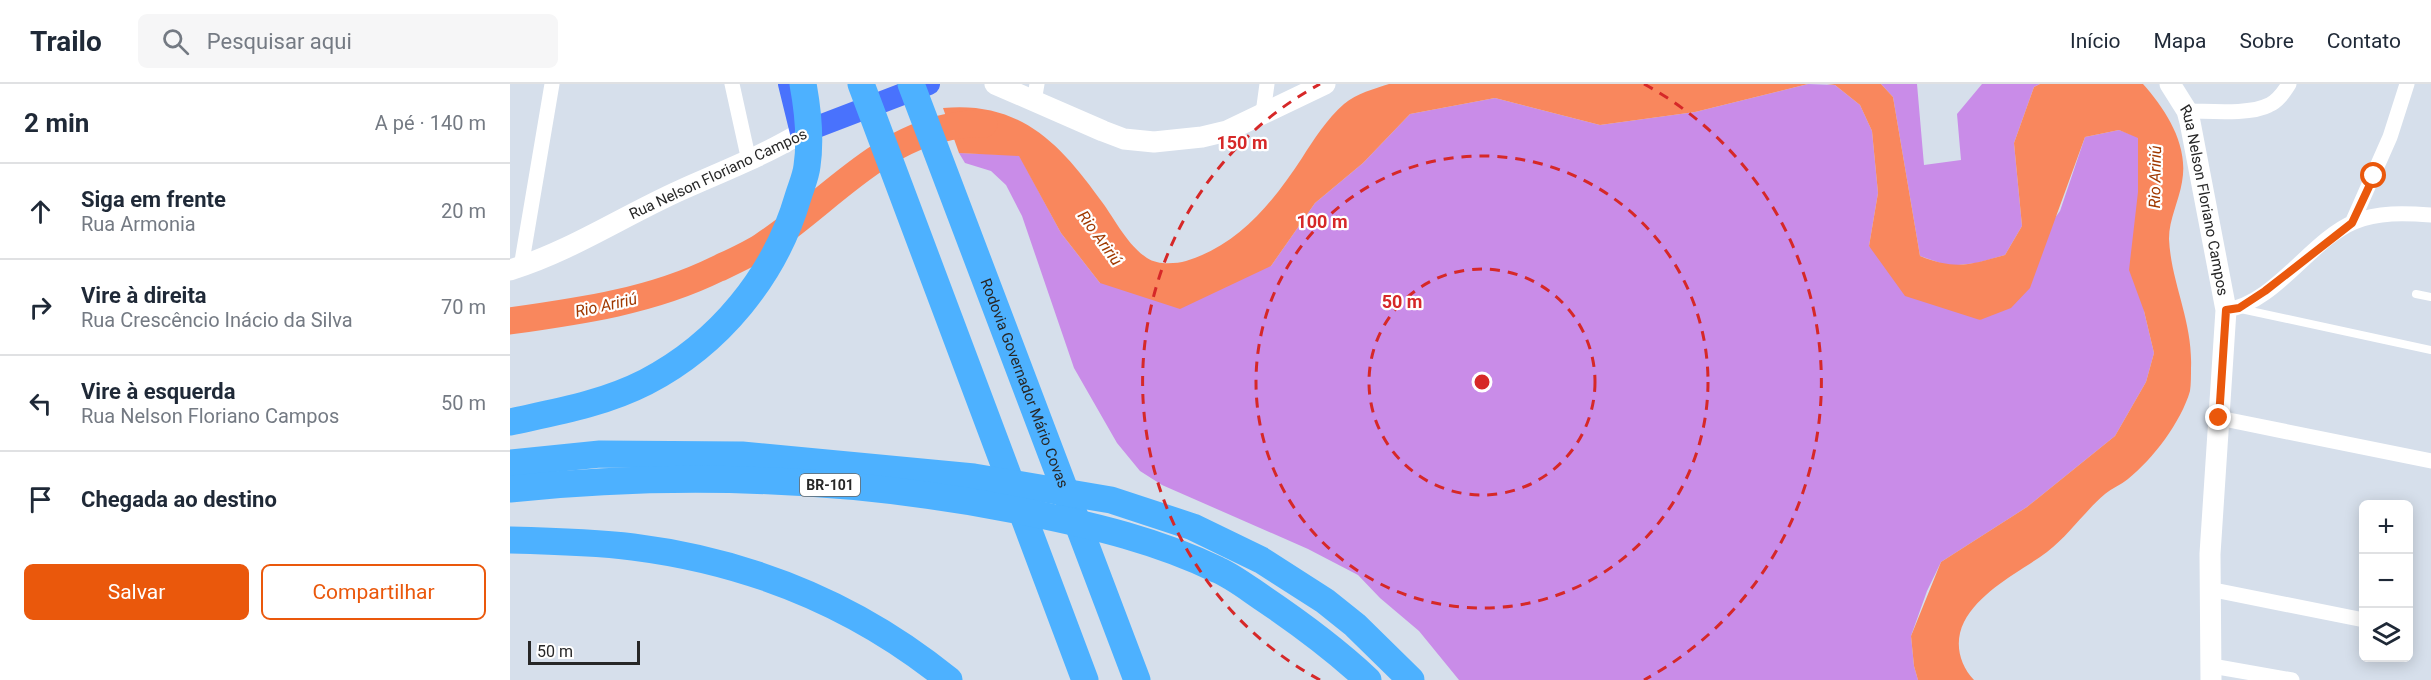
<!DOCTYPE html>
<html lang="pt">
<meta charset="utf-8">
<style>
body{margin:0;font-family:Roboto,sans-serif;background:#f6f6f7;color:#1f2937}
.controls{position:absolute;right:18px;bottom:18px;display:grid;overflow:hidden;border-radius:9px;box-shadow:0 3px 15px #0003}
.controls button{width:54px;height:54px;display:grid;place-items:center;padding:0;border:0;border-bottom:2px solid #e0e1e3;background:#fff;color:#1f2937;font:30px sans-serif}
.scale{position:absolute;left:18px;bottom:15px;width:112px;box-sizing:border-box;padding-left:6px;border:3px solid #272727;border-top:0;font-size:16px;line-height:21px;white-space:nowrap;color:#272727;-webkit-text-stroke:4px #fff;paint-order:stroke}
.stop{position:absolute;width:18px;height:18px;margin:-14px;border:4px solid #ea580c;border-radius:50%;background:#fff}
.stop.end{background:#ea580c;border-color:#fff;box-shadow:0 2px 6px #0008}
.list{margin:0;padding:0;list-style:none}
h2{display:flex;justify-content:space-between;align-items:center;height:78px;margin:0;padding:0 24px;font-size:26px}
h2 small{font-size:20px;font-weight:400;color:#747a83}
.list li{display:grid;grid-template-columns:39px 1fr auto;gap:18px;align-items:center;box-sizing:border-box;height:96px;padding:0 24px;border-top:2px solid #e0e1e3}
.list b{display:block;font-size:22px;white-space:nowrap}
.list p{margin:0;font-size:20px;white-space:nowrap;color:#747a83}
.list em{font-size:20px;font-style:normal;color:#747a83}
.actions{display:flex;gap:12px;padding:18px 24px}
.actions a{flex:1;padding:14px 0;border:2px solid #ea580c;border-radius:9px;text-align:center;font-size:21px;color:#ea580c}
.actions .main{background:#ea580c;color:#fff}
.icon{flex:none;width:33px;height:33px;fill:none;stroke:currentColor;stroke-width:2;stroke-linecap:round;stroke-linejoin:round}
.map{position:relative;flex:none;width:1921px;height:596px;overflow:hidden}
header{display:flex;align-items:center;gap:36px;box-sizing:border-box;height:84px;padding:0 30px;background:#fff;border-bottom:2px solid #e0e1e3}
header strong{font-size:28px}
nav{display:flex;gap:33px;margin-inline-start:auto;font-size:21px}
.search{width:420px;height:54px;background:#f6f6f7;display:flex;align-items:center;gap:15px;box-sizing:border-box;padding:0 21px;border-radius:9px;color:#747a83;font-size:22px}
main{display:flex}
aside{flex:1;background:#fff}
.map>svg:first-child{display:block}
.green{fill:#c98ce8}
.water{fill:#f9875d}
.lines{fill:none;stroke-linecap:round;stroke-linejoin:round}
.river{stroke:#f9875d;stroke-width:27}
.lane{stroke:#fff;stroke-width:8}
.street{stroke:#fff;stroke-width:15}
.secondary{stroke:#fff;stroke-width:21}
.primary{stroke:#4972fd;stroke-width:22}
.highway{stroke:#4db1ff;stroke-width:27}
.route{stroke:#ea580c;stroke-width:8}
.ring{fill:none;stroke:#d62828;stroke-width:3;stroke-dasharray:10 8}
.labels{text-anchor:middle;dominant-baseline:central;stroke-width:4.5;stroke-linejoin:round;paint-order:stroke}
.shield{fill:#fff;stroke:#686868;stroke-width:1.5}
.shield-label{font-size:14px;font-weight:bold;fill:#272727}
.street-label{font-size:15px;fill:#272727;stroke:#fff}
.water-label{font-size:16px;font-style:italic;fill:#a03901;stroke:#fff}
.centre{fill:#d62828;stroke:#fff;stroke-width:3}
.ring-label{font-size:18px;text-anchor:middle;font-weight:bold;fill:#d62828;stroke:#fff;stroke-width:4.5;stroke-linejoin:round;paint-order:stroke}
</style>
<header>
<strong>Trailo</strong>
<div class="search"><svg class="icon" aria-label="search" viewBox="0 0 24 24"><circle cx="10" cy="10" r="6"/><path d="M15 15l6 6"/></svg>Pesquisar aqui</div>
<nav><a>Início</a><a>Mapa</a><a>Sobre</a><a>Contato</a></nav>
</header>
<main>
<aside>
<h2>2 min<small>A pé · 140 m</small></h2>
<ul class="list">
<li><svg class="icon" aria-label="ahead" viewBox="0 0 24 24"><path d="M12 20V5M6 11l6-6 6 6"/></svg><div><b>Siga em frente</b><p>Rua Armonia</p></div><em>20 m</em></li>
<li><svg class="icon" aria-label="right" viewBox="0 0 24 24"><path d="M7 20v-9h11M14 6l5 5-5 5"/></svg><div><b>Vire à direita</b><p>Rua Crescêncio Inácio da Silva</p></div><em>70 m</em></li>
<li><svg class="icon" aria-label="left" viewBox="0 0 24 24"><path d="M17 20v-9H6M10 6l-5 5 5 5"/></svg><div><b>Vire à esquerda</b><p>Rua Nelson Floriano Campos</p></div><em>50 m</em></li>
<li><svg class="icon" aria-label="arrive" viewBox="0 0 24 24"><path d="M6 21V4h12l-3 4 3 4H6"/></svg><div><b>Chegada ao destino</b></div></li>
</ul>
<div class="actions"><a class="main">Salvar</a><a>Compartilhar</a></div>
</aside>
<div class="map">
<svg width="1921" height="596" viewBox="0 0 1921 596">
<rect width="100%" height="100%" fill="#d6dfeb"/>
<!-- green -->
<path class="green" d="M1298,0L1325,1L1350,21L1362,47L1368,109L1359,162L1470,236L1550,127L1575,53L1609,46L1628,53L1634,227L1644,269L1636,298L1605,352L1517,423L1431,478L1417,507L1401,552L1404,582L1408,596H949L909,547L870,514L848,491L798,465L652,401L630,387L607,359L564,284L512,132L496,101L481,87L455,79L449,69L509,71L551,149L590,199L761,182L805,119L853,79L900,30L985,14L1090,41L1185,28Z
M1371,0H1407L1414,81L1451,76L1447,30L1472,0H1530L1524,3L1504,59L1512,142L1495,171L1467,179L1439,182L1410,172L1383,13Z"/>
<!-- water -->
<path class="water" d="M879,0H1298L1185,28L1090,41L985,14L900,30L853,79L805,119L761,182L670,225L590,199L551,149L509,72L449,69L433,24C508,17 548,57 589,114C604,133 616,160 637,174C647,181 665,180 676,177C729,161 763,118 792,74C804,55 817,35 834,20C847,9 864,5 879,0Z
M1317,0H1371L1383,13L1410,172C1446,186 1459,181 1495,171L1512,142L1504,59L1524,3L1530,0H1633C1656,26 1679,61 1672,98C1669,117 1659,135 1659,155C1661,199 1683,237 1681,284C1681,291 1681,300 1680,307C1671,338 1643,375 1618,395C1611,401 1602,404 1595,410C1574,428 1559,451 1537,468C1510,488 1471,506 1454,538C1444,558 1449,580 1464,596H1408L1404,582L1401,552L1431,478L1517,423L1605,352L1636,298L1644,269L1634,227L1619,186L1628,108V54L1609,46L1575,53L1520,204L1501,224L1470,236L1395,212L1359,162L1368,109L1362,47L1350,21L1325,1Z"/>
<g class="lines">
<!-- river -->
<path class="river" d="M0,237C71,227 142,217 207,185C222,178 238,171 252,162C313,123 364,58 439,43C451,41 462,38 474,40"/>
<!-- lane -->
<path class="lane" d="M1906,210L1921,213
M1731,225L1921,266"/>
<!-- street -->
<path class="street" d="M222,0L239,77
M524,17L527,0
M1677,27C1699,27 1740,31 1759,21C1768,17 1774,8 1779,0
M753,29L757,0
M1842,139L1880,53L1897,0
M11,183L42,0
M1716,226C1764,220 1801,156 1844,138C1868,128 1895,129 1921,131
M1709,334L1921,377
M1699,505L1854,536
M1702,582L1782,596"/>
<!-- secondary -->
<g class="secondary">
<path d="M485,0L593,47L614,55L644,58L692,53L717,47L815,0"/>
<path id="s1" d="M1660,0L1677,27L1680,38L1716,226L1700,470L1701,596"/>
<path d="M0,186C61,167 113,132 171,106C211,88 253,72 291,49"/>
</g>
<!-- primary -->
<path class="primary" d="M279,0L291,49L419,0"/>
<!-- highway -->
<g class="highway">
<path d="M351,0L575,596"/>
<path id="s2" d="M401,0L627,596"/>
<path d="M0,338C46,328 93,320 136,298C209,260 265,192 288,113C291,103 296,92 297,82C301,55 298,27 293,0"/>
<path d="M0,379L90,370L232,371L464,393L601,416L683,443L751,476L815,517L845,541L901,596"/>
<path d="M0,405C173,387 350,394 521,429C585,442 648,457 708,486C724,493 739,505 754,515C791,540 826,566 858,596"/>
<path d="M0,456C41,457 83,458 123,463C241,478 347,521 439,596"/>
</g>
</g>
<g class="lines">
<!-- route -->
<path class="route" d="M1709,334L1716,226L1729,224L1755,207L1842,139L1864,92"/>
</g>
<!-- distance rings -->
<g class="ring">
<circle cx="972" cy="298" r="113"/>
<circle cx="972" cy="298" r="226"/>
<path d="M810 596A339 339 0 0 1 810 0M1134 0A339 339 0 0 1 1134 596"/>
</g>
<g class="labels">
<!-- shield labels -->
<rect class="shield" x="290" y="390" width="60" height="22" rx="4.5"/>
<g class="shield-label">
<text x="320" y="401">BR-101</text>
</g>
<!-- street labels -->
<g class="street-label">
<text transform="translate(208 90) rotate(-25)">Rua Nelson Floriano Campos</text>
<text stroke="none"><textPath href="#s1" startOffset="123">Rua Nelson Floriano Campos</textPath></text>
<text stroke="none"><textPath href="#s2" startOffset="320">Rodovia Governador Mário Covas</textPath></text>
</g>
<!-- water labels -->
<g class="water-label">
<text transform="translate(1645 93) rotate(-89)">Rio Aririú</text>
<text transform="translate(590 154) rotate(54)">Rio Aririú</text>
<text transform="translate(96 221) rotate(-12)">Rio Aririú</text>
</g>
</g>
<circle cx="972" cy="298" r="9" class="centre"/>
<g class="ring-label">
<text x="732" y="65">150 m</text>
<text x="812" y="144">100 m</text>
<text x="892" y="224">50 m</text>
</g>
</svg>
<div class="controls">
<button>+</button>
<button>−</button>
<button><svg class="icon" aria-label="layers" viewBox="0 0 24 24"><path d="M12 4l9 5-9 5-9-5zM3 14l9 5 9-5"/></svg></button>
</div>
<div class="scale">50 m</div>
<div class="stop" style="left:1864px;top:92px"></div>
<div class="stop end" style="left:1709px;top:334px"></div>
</div>
</main>
